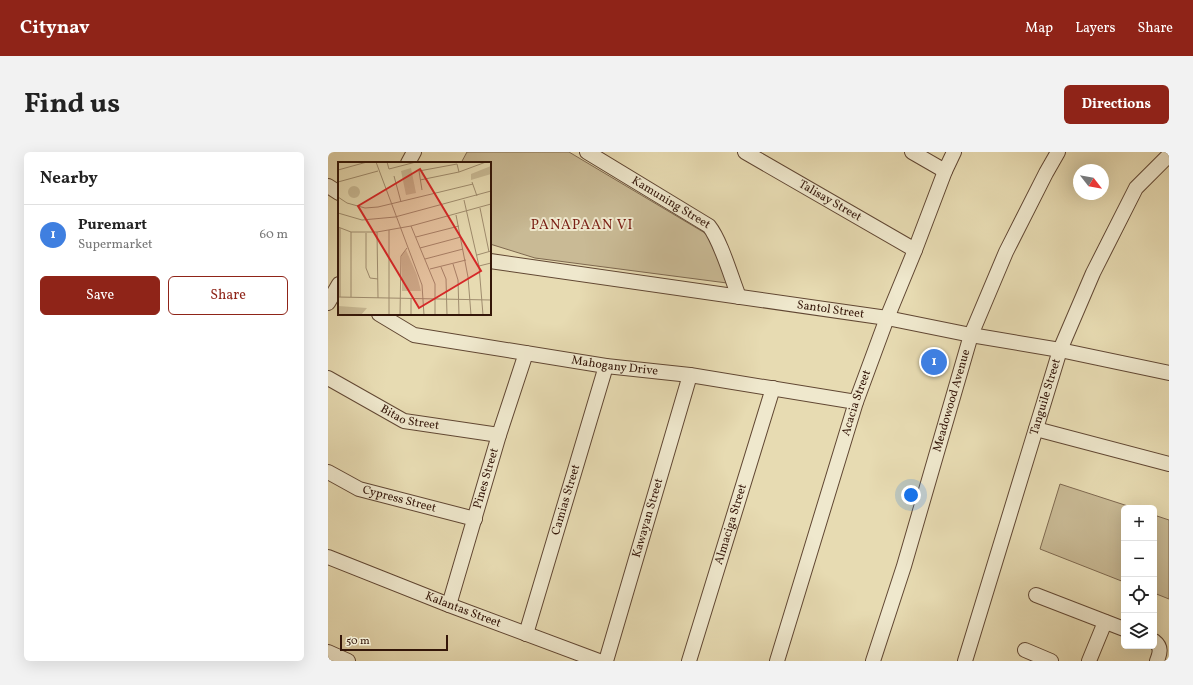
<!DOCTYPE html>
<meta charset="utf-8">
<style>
body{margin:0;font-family:Vollkorn,serif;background:#f2f2f2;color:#222}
.controls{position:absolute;right:12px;bottom:12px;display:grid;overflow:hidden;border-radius:6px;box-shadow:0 4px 16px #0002}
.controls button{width:36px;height:36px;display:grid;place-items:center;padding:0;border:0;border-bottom:1px solid #e0e0e0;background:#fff;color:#222;font:20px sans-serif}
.compass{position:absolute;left:745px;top:12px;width:36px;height:36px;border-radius:50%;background:#fff;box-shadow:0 4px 16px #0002;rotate:121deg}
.scale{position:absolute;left:12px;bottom:10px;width:108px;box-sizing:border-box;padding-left:4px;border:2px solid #341609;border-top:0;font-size:11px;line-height:14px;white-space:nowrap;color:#341609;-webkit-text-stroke:3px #efe8cd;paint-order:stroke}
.you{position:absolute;left:583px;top:343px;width:14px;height:14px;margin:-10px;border:3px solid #fff;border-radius:50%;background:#1a73e8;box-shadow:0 0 0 6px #1a73e833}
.badge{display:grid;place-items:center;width:26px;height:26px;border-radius:50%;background:#8f2418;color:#fff;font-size:13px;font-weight:700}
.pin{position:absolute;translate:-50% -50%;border:2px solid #fff;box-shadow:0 1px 4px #0006}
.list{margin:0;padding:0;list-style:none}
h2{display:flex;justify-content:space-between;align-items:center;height:52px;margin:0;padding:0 16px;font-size:17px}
h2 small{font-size:13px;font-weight:400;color:#767676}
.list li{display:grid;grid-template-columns:26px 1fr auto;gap:12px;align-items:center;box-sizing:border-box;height:60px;padding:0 16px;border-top:1px solid #e0e0e0}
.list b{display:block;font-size:15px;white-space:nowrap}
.list p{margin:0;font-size:13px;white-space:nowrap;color:#767676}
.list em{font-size:13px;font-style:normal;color:#767676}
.actions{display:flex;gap:8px;padding:12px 16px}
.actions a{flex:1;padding:9px 0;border:1px solid #8f2418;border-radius:6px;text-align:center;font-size:14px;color:#8f2418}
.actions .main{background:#8f2418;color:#fff}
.icon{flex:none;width:22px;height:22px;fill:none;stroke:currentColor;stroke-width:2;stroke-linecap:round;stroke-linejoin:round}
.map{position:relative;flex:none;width:841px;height:509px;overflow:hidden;border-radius:6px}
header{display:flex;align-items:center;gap:24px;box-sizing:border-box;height:56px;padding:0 20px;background:#8f2418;color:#fff}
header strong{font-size:19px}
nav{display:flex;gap:22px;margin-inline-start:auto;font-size:14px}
.intro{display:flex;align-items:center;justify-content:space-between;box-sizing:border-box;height:96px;padding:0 24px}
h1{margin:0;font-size:28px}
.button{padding:10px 18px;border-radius:6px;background:#8f2418;color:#fff;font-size:14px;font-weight:700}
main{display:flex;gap:24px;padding:0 24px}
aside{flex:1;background:#fff;border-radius:6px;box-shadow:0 4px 16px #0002}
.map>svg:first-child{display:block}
.green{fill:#c9ba95;stroke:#7e684f}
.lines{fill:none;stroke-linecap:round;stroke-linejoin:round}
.minor-casing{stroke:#614733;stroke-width:16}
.minor{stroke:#efe8cd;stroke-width:14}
.labels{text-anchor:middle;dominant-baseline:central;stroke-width:4;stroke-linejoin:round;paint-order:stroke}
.street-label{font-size:12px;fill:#341609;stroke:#efe8cd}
.quarter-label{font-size:14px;letter-spacing:1px;fill:#7a1f14;stroke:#efe8cd}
.inset-road{fill:none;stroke:#9f8c6e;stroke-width:1}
.view{fill:#d62828;fill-opacity:0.15;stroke:#d62828;stroke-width:2}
.inset-edge{fill:none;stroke:#341609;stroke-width:2}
</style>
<header>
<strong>Citynav</strong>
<nav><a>Map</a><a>Layers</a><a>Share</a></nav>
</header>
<div class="intro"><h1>Find us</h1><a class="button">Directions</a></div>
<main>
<aside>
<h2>Nearby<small></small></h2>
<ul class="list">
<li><span class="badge" style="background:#3f7fe0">1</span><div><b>Puremart</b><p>Supermarket</p></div><em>60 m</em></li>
</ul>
<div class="actions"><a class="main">Save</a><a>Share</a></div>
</aside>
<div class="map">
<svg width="841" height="509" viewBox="0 0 841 509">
<rect width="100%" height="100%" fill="#e7dbb2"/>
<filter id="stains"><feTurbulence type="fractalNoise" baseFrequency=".005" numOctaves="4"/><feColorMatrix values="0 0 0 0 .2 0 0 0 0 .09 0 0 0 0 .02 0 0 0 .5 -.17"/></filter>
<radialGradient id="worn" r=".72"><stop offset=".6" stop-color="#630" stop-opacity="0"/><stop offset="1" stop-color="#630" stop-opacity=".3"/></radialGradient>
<!-- green -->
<path class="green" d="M139,0H241L387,87L399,131L207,106L162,92V11H133Z
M732,332L806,356H796V430L712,397Z
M826,363L841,368V447L826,441Z"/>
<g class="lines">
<defs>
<g id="minor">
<path id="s1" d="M259,0L381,74C393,89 403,125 411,145"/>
<path id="s2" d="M417,0L587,98"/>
<path d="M584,0L617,19"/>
<path d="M80,11L86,0"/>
<path d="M0,34L11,41"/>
<path id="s3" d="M162,109L559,166L643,183L732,198L841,221"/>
<path d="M0,151L11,132"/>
<path id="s4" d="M51,162L86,183L278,214L362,223L528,250"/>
<path id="s5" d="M0,226L76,269L171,283"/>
<path d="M708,277L841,312"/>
<path id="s6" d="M0,320L31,337L147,367"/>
<path id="s7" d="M0,405L121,453L271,509"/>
<path d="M708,443L796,477"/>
<path id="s8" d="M121,453L171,283L198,201"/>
<path id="s9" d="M198,482L278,214"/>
<path d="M826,489C834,495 832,501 829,509"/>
<path d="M697,498L723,509"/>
<path d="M0,500L20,509"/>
<path id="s10" d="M278,509L362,223"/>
<path id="s11" d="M361,509L445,236"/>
<path id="s12" d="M449,509L528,250L559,166L587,98L617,19L626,0"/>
<path id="s13" d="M545,509L576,414L643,183L678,100L718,21L730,0"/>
<path id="s14" d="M637,509L732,198L765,121L808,36L841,3"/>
<path d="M761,509L777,470"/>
</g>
</defs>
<!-- minor casing -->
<use href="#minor" class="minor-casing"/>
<!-- minor -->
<use href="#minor" class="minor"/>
</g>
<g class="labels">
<!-- street labels -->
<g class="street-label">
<text stroke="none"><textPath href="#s2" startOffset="98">Talisay Street</textPath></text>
<text stroke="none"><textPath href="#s1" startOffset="98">Kamuning Street</textPath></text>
<text stroke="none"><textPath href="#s3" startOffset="344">Santol Street</textPath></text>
<text stroke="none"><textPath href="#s4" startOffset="244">Mahogany Drive</textPath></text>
<text stroke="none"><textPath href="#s14" startOffset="276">Tanguile Street</textPath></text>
<text stroke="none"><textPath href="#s13" startOffset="272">Meadowood Avenue</textPath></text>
<text stroke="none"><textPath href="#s12" startOffset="270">Acacia Street</textPath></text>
<text stroke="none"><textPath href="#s5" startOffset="92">Bitao Street</textPath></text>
<text stroke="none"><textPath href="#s8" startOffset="132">Pines Street</textPath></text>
<text stroke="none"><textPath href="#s6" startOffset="77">Cypress Street</textPath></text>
<text stroke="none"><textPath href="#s9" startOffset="140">Camias Street</textPath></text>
<text stroke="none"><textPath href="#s10" startOffset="149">Kawayan Street</textPath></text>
<text stroke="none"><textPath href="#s11" startOffset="143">Almaciga Street</textPath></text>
<text stroke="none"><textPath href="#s7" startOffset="145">Kalantas Street</textPath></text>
</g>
<!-- quarter labels -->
<g class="quarter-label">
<text x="254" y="73">PANAPAAN VI</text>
</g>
</g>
<!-- overview -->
<g transform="translate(10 10)">
<rect width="153" height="153" fill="#e7dbb2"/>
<path d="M153,4V12L133,18V12ZM73,6L78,31L68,33L63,9ZM10 30a6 6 0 1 1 12 0a6 6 0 1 1-12 0ZM68,88L79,113L83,129H64V93ZM0,144L29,146L23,153H0Z" fill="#c9ba95"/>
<path class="inset-road" d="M38,0L84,123L86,153M49,0L51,7L78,0M0,8L29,0M56,14L63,40M82,18L121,10L148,0M0,20L40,9M134,20L139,34M84,28L81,9L119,2L121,10M0,35L9,41L27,46L40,45L135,22M126,38L141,104L145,153M142,46L151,90M0,51L24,58L57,55L153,29M118,53L130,115L133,153M73,64L97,122V153M0,65L13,70H39L73,64L153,42M2,66V135M51,68V153M39,70L40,136M28,71V106L32,116L40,117M78,75L121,64M82,86L123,75M139,93L153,89M87,97L125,87M115,102L120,118L121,153M141,104L153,101M103,105L108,117L109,153M92,107L128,98M0,135L153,138M13,135V70M62,153L63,94L69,86M73,153V136"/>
<path class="view" d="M82,7L143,109L81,146L20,44Z"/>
<rect width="153" height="153" class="inset-edge"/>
</g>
<rect width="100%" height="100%" filter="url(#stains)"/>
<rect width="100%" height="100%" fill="url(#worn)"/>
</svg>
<div class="controls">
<button>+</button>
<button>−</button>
<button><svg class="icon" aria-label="locate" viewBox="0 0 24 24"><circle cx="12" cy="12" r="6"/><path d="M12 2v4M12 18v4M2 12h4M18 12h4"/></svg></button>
<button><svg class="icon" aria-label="layers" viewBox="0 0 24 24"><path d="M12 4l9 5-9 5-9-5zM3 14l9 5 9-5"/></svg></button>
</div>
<svg class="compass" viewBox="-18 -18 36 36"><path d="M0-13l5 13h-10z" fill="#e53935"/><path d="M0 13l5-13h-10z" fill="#767676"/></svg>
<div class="scale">50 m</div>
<div class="you"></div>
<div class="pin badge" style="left:606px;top:210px;background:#3f7fe0">1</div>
</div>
</main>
